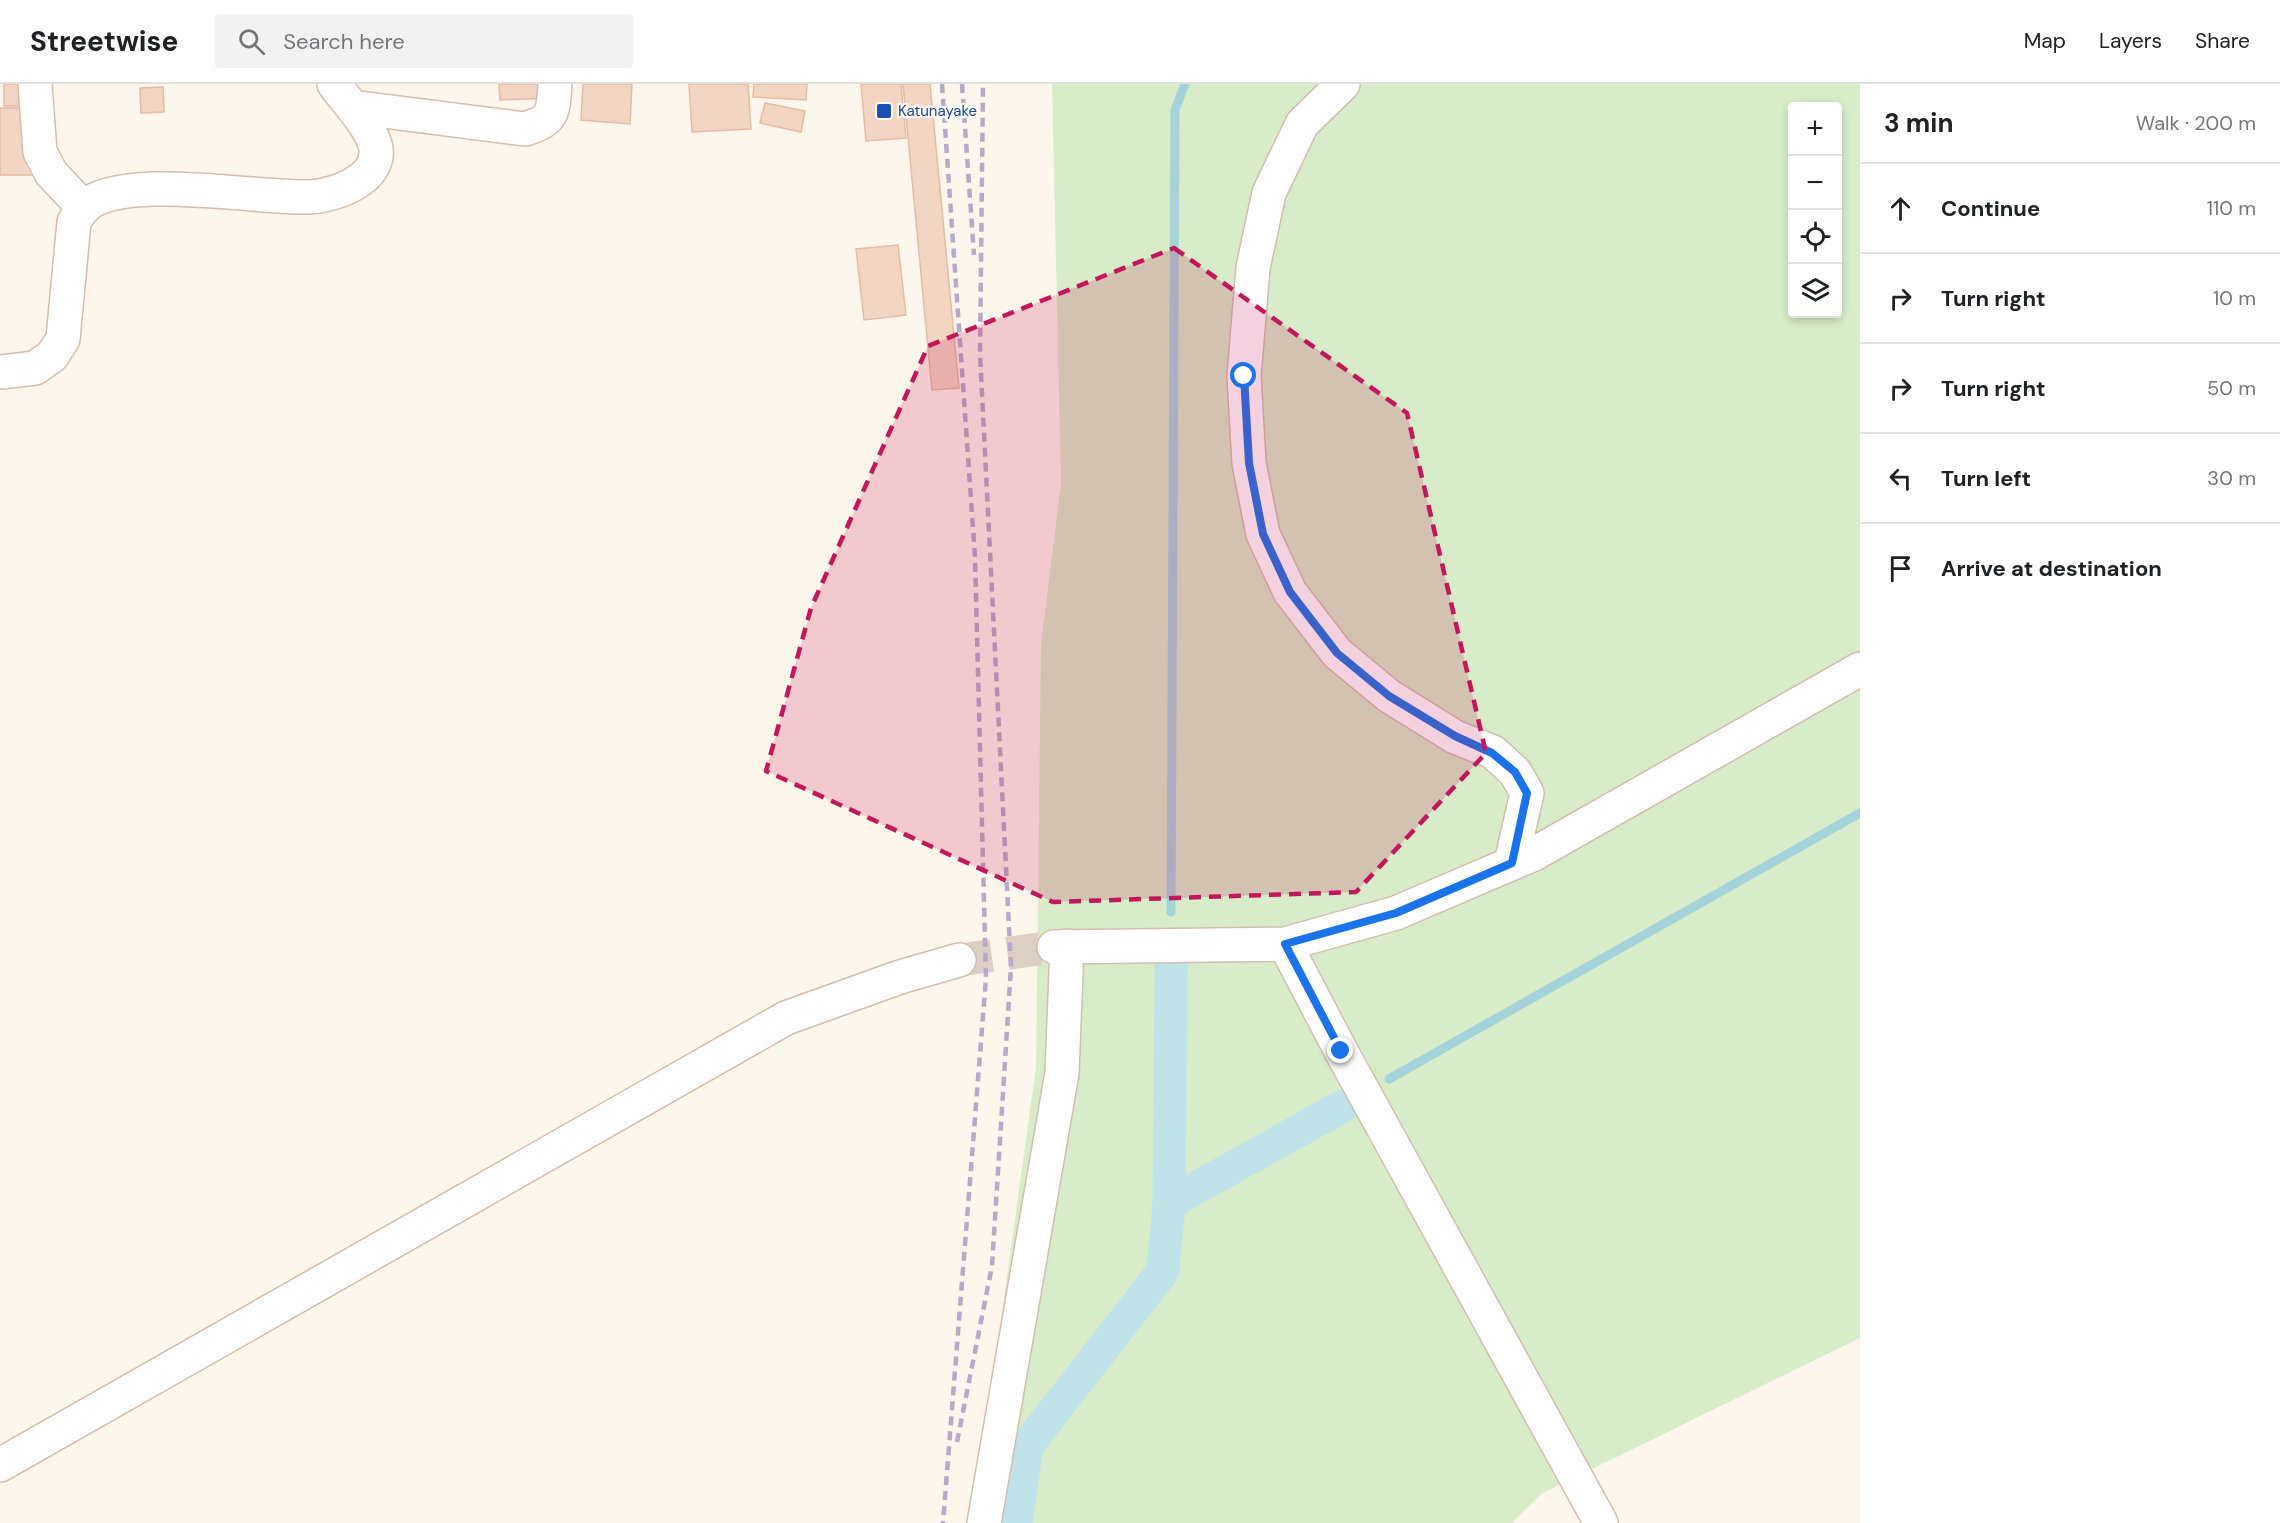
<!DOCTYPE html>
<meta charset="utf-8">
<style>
body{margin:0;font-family:"DM Sans",sans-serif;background:#f2f2f2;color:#202124}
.controls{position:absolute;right:18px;top:18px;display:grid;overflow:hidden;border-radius:6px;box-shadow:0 3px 9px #0003}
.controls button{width:54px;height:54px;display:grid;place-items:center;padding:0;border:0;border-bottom:2px solid #e0e0e0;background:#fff;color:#202124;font:30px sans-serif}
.stop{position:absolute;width:18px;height:18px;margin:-14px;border:4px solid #1a73e8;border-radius:50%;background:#fff}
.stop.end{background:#1a73e8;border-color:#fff;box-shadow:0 2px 6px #0008}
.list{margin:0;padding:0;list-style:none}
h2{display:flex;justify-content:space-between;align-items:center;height:78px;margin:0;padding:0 24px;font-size:26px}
h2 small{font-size:20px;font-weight:400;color:#757577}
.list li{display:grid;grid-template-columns:39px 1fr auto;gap:18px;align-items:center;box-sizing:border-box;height:90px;padding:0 24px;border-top:2px solid #e0e0e0}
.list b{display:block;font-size:22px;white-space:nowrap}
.list em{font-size:20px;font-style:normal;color:#757577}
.icon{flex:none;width:33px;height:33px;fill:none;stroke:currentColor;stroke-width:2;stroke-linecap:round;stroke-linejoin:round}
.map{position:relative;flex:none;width:1860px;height:1439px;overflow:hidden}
header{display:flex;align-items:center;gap:36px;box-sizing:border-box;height:84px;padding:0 30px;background:#fff;border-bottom:2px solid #e0e0e0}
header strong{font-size:28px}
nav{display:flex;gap:33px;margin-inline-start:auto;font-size:21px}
.search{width:420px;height:54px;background:#f2f2f2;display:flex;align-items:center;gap:15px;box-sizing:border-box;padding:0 21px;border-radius:6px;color:#757577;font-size:22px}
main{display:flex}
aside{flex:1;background:#fff}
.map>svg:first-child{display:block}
.green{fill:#d8ecc9;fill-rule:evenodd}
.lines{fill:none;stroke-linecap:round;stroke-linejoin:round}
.stream{stroke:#a5d3da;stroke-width:9}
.canal{stroke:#bfe3e8;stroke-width:33}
.building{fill:#f3d5c3;stroke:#e6bba3;stroke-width:1.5}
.minor-tunnel{stroke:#dcd0c4;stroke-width:33;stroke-dasharray:33 16;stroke-linecap:butt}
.minor-casing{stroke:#d1beb0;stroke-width:36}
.minor{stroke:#fff;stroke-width:33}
.rail{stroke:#b9a8c9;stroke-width:4.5;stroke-dasharray:9 6;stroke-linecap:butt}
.route{stroke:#1a73e8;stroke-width:8}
.marked{fill:#c2185b;fill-opacity:0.2;stroke:#c2185b;stroke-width:4.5;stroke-dasharray:12 8;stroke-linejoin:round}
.transit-dot{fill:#1a4fb4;stroke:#fffaf3;stroke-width:2}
.labels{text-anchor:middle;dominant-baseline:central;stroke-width:4.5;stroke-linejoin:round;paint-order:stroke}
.transit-label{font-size:15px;fill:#164399;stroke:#fffaf3;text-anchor:start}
</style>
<header>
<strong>Streetwise</strong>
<div class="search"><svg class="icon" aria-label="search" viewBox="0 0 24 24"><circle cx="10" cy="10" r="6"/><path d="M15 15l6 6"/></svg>Search here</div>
<nav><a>Map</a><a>Layers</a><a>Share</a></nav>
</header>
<main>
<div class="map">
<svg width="1860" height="1439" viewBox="0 0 1860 1439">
<rect width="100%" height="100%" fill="#fdf6ec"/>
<!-- green -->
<path class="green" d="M1052,0H1860V1254L1541,1410L1512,1439H973L1036,983L1041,560L1061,399ZM1792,22H1838V230H1792Z"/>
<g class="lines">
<!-- stream -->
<path class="stream" d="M1171,828L1175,26L1185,0
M1389,995L1860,729"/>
<!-- canal -->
<path class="canal" d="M1169,1119L1343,1022
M1016,1439L1027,1362L1163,1187L1169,1119L1171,881"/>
</g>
<!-- building -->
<path class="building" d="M4,0H33V22H4Z
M499,0H551V14L500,16Z
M583,0H632L630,40L581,36Z
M689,0H748L751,45L692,48Z
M754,0H807L806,16L753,13Z
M861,0H901L906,54L866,57Z
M903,0H930L959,304L932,306Z
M163,3L164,28L141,29L140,4Z
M765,19L805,27L801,48L760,39Z
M0,24H34V91H0Z
M898,161L906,231L864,236L856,165Z"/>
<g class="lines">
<!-- minor-tunnel -->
<path class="minor-tunnel" d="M959,876L1054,863"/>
<defs>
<path id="minor" d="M35,0L40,68L51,89L84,124
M1343,0L1302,40L1269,109L1253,184L1244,292L1249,379L1263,450L1290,508L1337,569L1389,612L1455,653L1493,668L1515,688L1527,709L1511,779
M352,23L525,45C554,36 553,29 555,0
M0,288L35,284L52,272L63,255L74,138C77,134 80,127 84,123C123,88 258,115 309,113C335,112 385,94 375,60C367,38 348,19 334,0
M1285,860L1341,967L1601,1439
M1054,863L1285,860L1396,829L1534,770L1860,585
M0,1381L786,934L900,893L959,876
M984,1439L1062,989L1067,862"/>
</defs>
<!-- minor casing -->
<use href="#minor" class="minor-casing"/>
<!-- minor -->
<use href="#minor" class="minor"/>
<!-- rail -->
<path class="rail" d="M942,0L975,473L986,894L943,1439
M962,0L974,171
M957,1358L992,1182L1011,883L980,270L983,0"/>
</g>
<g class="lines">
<!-- route -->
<path class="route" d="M1244,292L1249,379L1263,450L1290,508L1337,569L1389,612L1455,652L1492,669L1515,688L1527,709L1512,779L1396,829L1285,860L1341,967"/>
</g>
<!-- marked area -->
<path class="marked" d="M1174,164L1407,329L1486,669L1356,808L1053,818L766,687L811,524L928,262Z"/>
<!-- markers -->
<rect class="transit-dot" x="876" y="19" width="16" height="16" rx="3"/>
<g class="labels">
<!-- transit labels -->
<g class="transit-label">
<text x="898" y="27">Katunayake</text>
</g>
</g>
</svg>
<div class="controls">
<button>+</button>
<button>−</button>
<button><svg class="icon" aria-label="locate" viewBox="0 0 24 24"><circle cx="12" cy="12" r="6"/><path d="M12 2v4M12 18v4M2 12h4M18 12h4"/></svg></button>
<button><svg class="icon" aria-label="layers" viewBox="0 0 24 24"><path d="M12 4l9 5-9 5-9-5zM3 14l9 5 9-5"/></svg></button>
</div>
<div class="stop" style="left:1244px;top:292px"></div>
<div class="stop end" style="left:1341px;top:967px"></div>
</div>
<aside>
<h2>3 min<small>Walk · 200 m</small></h2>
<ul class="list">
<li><svg class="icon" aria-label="ahead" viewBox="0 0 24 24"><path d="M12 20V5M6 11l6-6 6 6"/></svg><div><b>Continue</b></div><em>110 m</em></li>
<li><svg class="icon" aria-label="right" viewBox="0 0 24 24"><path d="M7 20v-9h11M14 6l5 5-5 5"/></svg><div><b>Turn right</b></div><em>10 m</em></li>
<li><svg class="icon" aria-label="right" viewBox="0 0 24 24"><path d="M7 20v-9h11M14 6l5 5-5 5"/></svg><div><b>Turn right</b></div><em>50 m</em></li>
<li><svg class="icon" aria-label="left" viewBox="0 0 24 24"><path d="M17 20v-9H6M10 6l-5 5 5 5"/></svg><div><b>Turn left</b></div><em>30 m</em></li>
<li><svg class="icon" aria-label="arrive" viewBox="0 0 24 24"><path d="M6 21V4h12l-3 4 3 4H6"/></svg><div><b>Arrive at destination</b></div></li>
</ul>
</aside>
</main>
